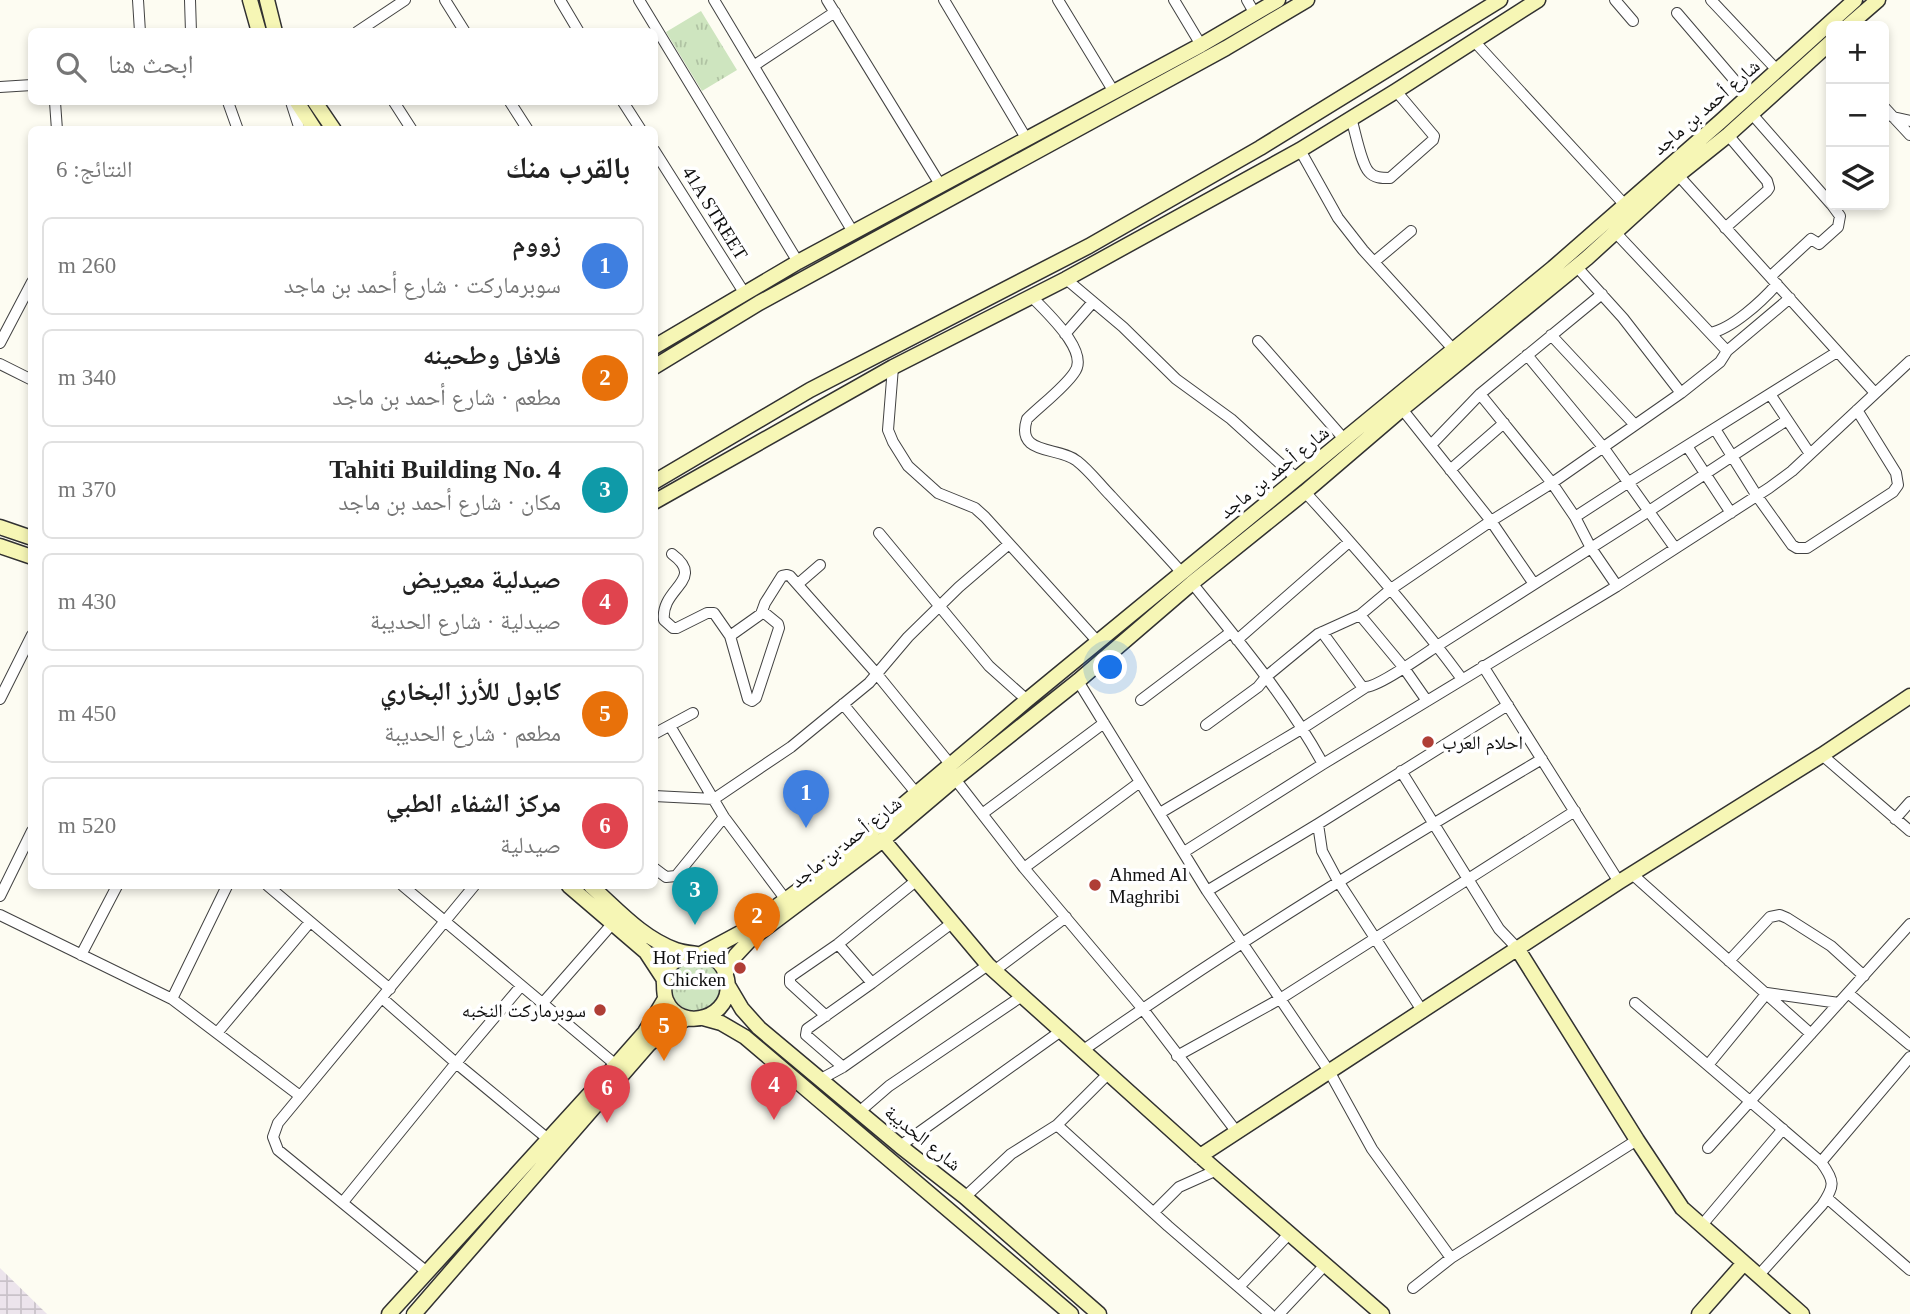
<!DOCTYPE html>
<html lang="ar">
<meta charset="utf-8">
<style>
body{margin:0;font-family:"Times New Roman","Noto Naskh Arabic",serif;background:#f2f2f2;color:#222;direction:rtl}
.controls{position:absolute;right:21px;top:21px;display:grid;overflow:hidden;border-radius:10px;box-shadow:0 4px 10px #0003}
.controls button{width:63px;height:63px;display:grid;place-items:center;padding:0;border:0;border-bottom:2px solid #e0e0e0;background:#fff;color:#222;font:35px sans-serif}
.you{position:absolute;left:1111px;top:668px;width:24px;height:24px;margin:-18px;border:5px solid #fff;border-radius:50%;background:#1a73e8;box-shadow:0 0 0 10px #1a73e833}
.badge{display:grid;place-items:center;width:46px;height:46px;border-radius:50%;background:#af3e36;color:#fff;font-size:23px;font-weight:700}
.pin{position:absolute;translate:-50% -58px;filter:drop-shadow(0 2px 4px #0008)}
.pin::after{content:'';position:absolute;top:37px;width:24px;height:21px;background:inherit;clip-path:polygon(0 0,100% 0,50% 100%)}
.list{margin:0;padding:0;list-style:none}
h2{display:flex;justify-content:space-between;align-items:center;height:91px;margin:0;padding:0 28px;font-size:30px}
h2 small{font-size:23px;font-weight:400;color:#767676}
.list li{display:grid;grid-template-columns:46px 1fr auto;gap:21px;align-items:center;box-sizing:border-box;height:98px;margin:0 14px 14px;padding:0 14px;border:2px solid #e0e0e0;border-radius:10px}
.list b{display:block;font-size:26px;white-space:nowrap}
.list p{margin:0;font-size:23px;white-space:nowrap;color:#767676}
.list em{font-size:23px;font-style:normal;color:#767676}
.icon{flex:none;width:38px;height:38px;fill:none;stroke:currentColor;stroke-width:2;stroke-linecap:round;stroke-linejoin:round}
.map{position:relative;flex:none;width:1910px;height:1314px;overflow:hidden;direction:ltr}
.search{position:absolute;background:#fff;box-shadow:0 4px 10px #0003;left:28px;top:28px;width:630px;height:77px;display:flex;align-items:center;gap:18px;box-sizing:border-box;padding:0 24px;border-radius:10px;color:#767676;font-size:26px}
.panel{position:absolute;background:#fff;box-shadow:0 4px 10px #0003;left:28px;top:126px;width:630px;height:763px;border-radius:10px;direction:rtl}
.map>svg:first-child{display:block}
.industrial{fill:url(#industrial-grid)}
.grass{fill:url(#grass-tufts)}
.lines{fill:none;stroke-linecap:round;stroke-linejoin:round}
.street-casing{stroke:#424242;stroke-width:12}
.secondary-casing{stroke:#313131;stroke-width:17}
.street{stroke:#fff;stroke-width:10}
.secondary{stroke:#f6f6b5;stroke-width:14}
.poi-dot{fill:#af3e36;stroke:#fff;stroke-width:2.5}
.labels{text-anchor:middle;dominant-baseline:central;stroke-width:7;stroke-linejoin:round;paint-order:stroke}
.street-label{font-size:19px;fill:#0f0f0f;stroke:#fff}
.poi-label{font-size:19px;fill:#0f0f0f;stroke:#fff;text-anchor:start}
</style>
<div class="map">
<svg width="1910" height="1314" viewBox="0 0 1910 1314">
<defs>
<pattern id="industrial-grid" width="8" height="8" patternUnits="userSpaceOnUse" patternTransform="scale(1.75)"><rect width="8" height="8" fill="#ece4ec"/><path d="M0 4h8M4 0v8" fill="none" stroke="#c9c2c9"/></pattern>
<pattern id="grass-tufts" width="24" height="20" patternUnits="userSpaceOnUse" patternTransform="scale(1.75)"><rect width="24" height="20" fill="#cee5bf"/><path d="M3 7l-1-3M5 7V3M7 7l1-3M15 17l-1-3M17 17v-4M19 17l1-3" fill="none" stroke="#b0c3a3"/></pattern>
</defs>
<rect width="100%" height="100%" fill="#fdfcf2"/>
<!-- industrial -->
<path class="industrial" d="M0,1268L47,1314H0Z"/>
<!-- grass -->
<path class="grass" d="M701,11L737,70L702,91L666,32Z
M671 986a25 25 0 1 1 50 0a25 25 0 1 1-50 0Z"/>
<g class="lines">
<defs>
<path id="street" d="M138,0L140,32
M190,0L191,32
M445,0L465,32
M560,0L579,32
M639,0L798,262
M714,0L853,232
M827,0L941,186
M944,0L1026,138
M1058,0L1114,92
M1174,0L1201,45
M1247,0L1255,14
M1615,0L1633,21
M1711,0L1777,70
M1677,13L1748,96
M357,32L405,0
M1474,41L1624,204
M755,65L835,12
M0,87L32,85
M55,102L57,130
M228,102L238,130
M291,102L300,130
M394,102L412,130
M510,102L528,130
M623,102L641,130
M1884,107L1910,135
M1751,113L1831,204
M1893,117L1910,121
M1351,118C1355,130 1361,164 1369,172C1374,178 1382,178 1390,178L1433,140L1434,136L1396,91
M654,150L745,294
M1300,150L1338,218L1363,250L1453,349
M1678,175L1875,393
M1725,228L1767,191L1769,188L1767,181L1728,135
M1615,232L1727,351
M1374,262L1411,231
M1576,266L1623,318L1681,393
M1771,276L1811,239L1819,244L1838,227L1840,216L1832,205
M1066,279L1123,327L1176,379L1231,419L1296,478
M1032,297C1046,312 1091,352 1074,373C1064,388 1040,406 1027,419C1015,456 1059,446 1077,461C1090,471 1100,485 1111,496C1135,522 1159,547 1182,573
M1710,333C1732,329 1762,301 1777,284
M1065,334L1093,302
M1551,335L1635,425
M1258,341L1344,439
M0,343L32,282
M1527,355L1603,447L1675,548
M0,364L32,380
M893,367L888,430L893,442L908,466L938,493L975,508L985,517L1098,642
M1480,394L1552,483L1575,517L1591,548L1617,586
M1770,394L1810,454
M1402,409L1491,521L1534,584
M1715,429L1757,496L1792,545L1797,548H1807L1893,492L1898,485L1896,473L1857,410
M1431,445L1480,394L1602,294
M1687,446L1731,513
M1450,470L1504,423
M1305,492C1360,552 1414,614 1462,679
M1575,517L1629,482L1837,352
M879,533L989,666L1027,700
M672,554C707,580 660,588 664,620L673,628H677L707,613H714L730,636L748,699L752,701L756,698L779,628L778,624L762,611
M1192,583C1240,643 1286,697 1323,764
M798,584L820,565
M1360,615L1404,668L1427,701
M1322,632L1360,684C1361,685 1363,687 1364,687C1376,689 1426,653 1437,646L1649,511L1787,420
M730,636L761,614L765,603L782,576L787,575L790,576L876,673L950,764
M1237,640L1349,542
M1483,666L1619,882
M1078,681L1207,891L1329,1071L1372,1149L1451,1258
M0,699L32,635
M1141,700L1231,632
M843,704L917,794
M1206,725L1258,687L1267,676L1318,634L1360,615L1391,589L1491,521L1552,483L1681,393L1720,362L1727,351L1790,298
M670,726L724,817L786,900
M654,734L693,713
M1822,755L1910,831
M1401,771L1499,929L1517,948
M955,779L1024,868L1142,1008L1236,1131
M654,796L714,799L791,747L869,683L908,637L959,587L1009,544
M1160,813L1303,728L1366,687
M982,814L1104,723
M1895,819L1910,802
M1318,824L1322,851L1338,881L1423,1012
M1184,852L1323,764L1617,586L1769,488L1792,471L1910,361
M654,868L666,877L676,876L724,817
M1024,868L1140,782
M1632,874L1811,1034
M268,886L390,989
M403,886L616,1065
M1207,891L1318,824L1508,705
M0,896L32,831
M0,915L172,999L300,1096
M838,944L872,983
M81,955L117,886
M1729,961L1770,917L1780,915L1787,918L1831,946L1864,976
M994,971L1066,917
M1848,993L1910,1045
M382,998L456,1063L548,1139
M172,999L227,886
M1635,1003L1821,1162C1835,1181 1835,1186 1822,1205L1758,1276
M542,1004L613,923
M826,1016L790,983V977L838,944L917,880
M217,1033L310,922
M1082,1051C1231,946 1386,851 1542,759
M1177,1056L1280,999L1575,811
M1708,1065L1767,993L1839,1003
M843,1067L806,1035L807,1029L872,983L952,923
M821,1079L843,1067L988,965
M859,1112L889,1086L1022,996
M1057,1125L1168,1226L1270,1314
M900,1146L1061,1031
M1708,1148L1910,924
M1821,1162L1910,1057
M965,1197L1011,1154L1057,1125L1108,1074
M1827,1198L1910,1270
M343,1202L456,1063L521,986
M1154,1212L1179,1187L1217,1170
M1702,1225L1783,1129
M427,1272L278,1150L273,1137L278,1123L474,886
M1239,1287L1289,1234
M1413,1288L1451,1258L1637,1140
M1279,1314L1325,1265"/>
<path id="secondary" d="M250,0L259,32
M267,0L275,32
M1848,26L1878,0
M297,102L315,130
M315,102L334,130
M654,347L798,262L1201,45L1278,0
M654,367L759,303L1226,48L1307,0
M654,482L810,390L1089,246L1260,148L1500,0
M654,502L893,367L1066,279L1300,150L1396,91L1538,0
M0,527L32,538
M0,546L32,557
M883,840L988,965L1200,1156L1382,1314
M569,886L646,952L663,978
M591,886C617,909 642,938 676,950C696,957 721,949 727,979C735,1018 680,1034 666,1000C664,995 664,989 664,984C662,968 675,959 689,954
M1517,948L1637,1140L1682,1208L1802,1314
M701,954L742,932L799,890L865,837L1027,700L1553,268L1720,122L1855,0
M726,972L736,955L750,940L883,840L955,779L1078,681L1192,583L1305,492L1402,409L1587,258L1678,175L1728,135L1831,42
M729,987L742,1009L759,1028L900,1146L965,1197L1099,1314
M703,1018L721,1023L745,1037L1071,1314
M1200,1156L1619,882L1822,755L1910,696
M389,1314L616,1065L645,1032L665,999
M414,1314L649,1044L665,1030L688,1018
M1699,1314L1744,1263"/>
</defs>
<!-- street casing -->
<use href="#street" class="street-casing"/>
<!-- secondary casing -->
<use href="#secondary" class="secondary-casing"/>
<!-- street -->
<use href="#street" class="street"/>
<!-- secondary -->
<use href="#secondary" class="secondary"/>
</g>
<!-- markers -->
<g class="poi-dot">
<circle cx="1428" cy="742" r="7"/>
<circle cx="1095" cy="885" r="7"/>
<circle cx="740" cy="968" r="7"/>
<circle cx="600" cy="1010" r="7"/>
</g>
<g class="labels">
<!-- street labels -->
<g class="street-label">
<text transform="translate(1706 107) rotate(-41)">شارع أحمد بن ماجد</text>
<text transform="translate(715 213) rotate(58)">41A STREET</text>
<text transform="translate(1274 472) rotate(-39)">شارع أحمد بن ماجد</text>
<text transform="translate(846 842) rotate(-38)">شارع أحمد بن ماجد</text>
<text transform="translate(923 1138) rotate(39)">شارع الحديبة</text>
</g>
<!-- poi labels -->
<g class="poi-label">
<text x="1442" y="742">احلام العرب</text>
<text x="1109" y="874">Ahmed Al<tspan x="1109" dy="22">Maghribi</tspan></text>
<text x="726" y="957" text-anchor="end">Hot Fried<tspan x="726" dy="22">Chicken</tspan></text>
<text x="586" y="1010" text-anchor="end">سوبرماركت النخبه</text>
</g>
</g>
</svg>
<div class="controls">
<button>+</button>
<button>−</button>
<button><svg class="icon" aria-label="layers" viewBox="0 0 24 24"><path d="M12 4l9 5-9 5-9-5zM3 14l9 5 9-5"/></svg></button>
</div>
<div class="you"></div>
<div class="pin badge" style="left:806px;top:828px;background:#3f7fe0">1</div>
<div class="pin badge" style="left:757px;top:951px;background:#e8710a">2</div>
<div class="pin badge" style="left:695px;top:925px;background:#0f9aa8">3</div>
<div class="pin badge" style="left:774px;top:1120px;background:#e0444e">4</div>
<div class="pin badge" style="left:664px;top:1061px;background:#e8710a">5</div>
<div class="pin badge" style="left:607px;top:1123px;background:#e0444e">6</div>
<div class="search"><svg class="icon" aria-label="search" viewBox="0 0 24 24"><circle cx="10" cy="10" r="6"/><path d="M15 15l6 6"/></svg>ابحث هنا</div>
<section class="panel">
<h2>بالقرب منك<small>النتائج: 6</small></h2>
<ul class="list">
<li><span class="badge" style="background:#3f7fe0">1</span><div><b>زووم</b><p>سوبرماركت · شارع أحمد بن ماجد</p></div><em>260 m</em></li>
<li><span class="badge" style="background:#e8710a">2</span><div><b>فلافل وطحينه</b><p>مطعم · شارع أحمد بن ماجد</p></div><em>340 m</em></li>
<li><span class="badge" style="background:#0f9aa8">3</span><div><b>Tahiti Building No. 4</b><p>مكان · شارع أحمد بن ماجد</p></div><em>370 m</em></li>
<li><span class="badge" style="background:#e0444e">4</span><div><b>صيدلية معيريض</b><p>صيدلية · شارع الحديبة</p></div><em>430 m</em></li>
<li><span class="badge" style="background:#e8710a">5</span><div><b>كابول للأرز البخاري</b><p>مطعم · شارع الحديبة</p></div><em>450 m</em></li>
<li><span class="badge" style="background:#e0444e">6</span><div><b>مركز الشفاء الطبي</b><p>صيدلية</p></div><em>520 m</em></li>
</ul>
</section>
</div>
